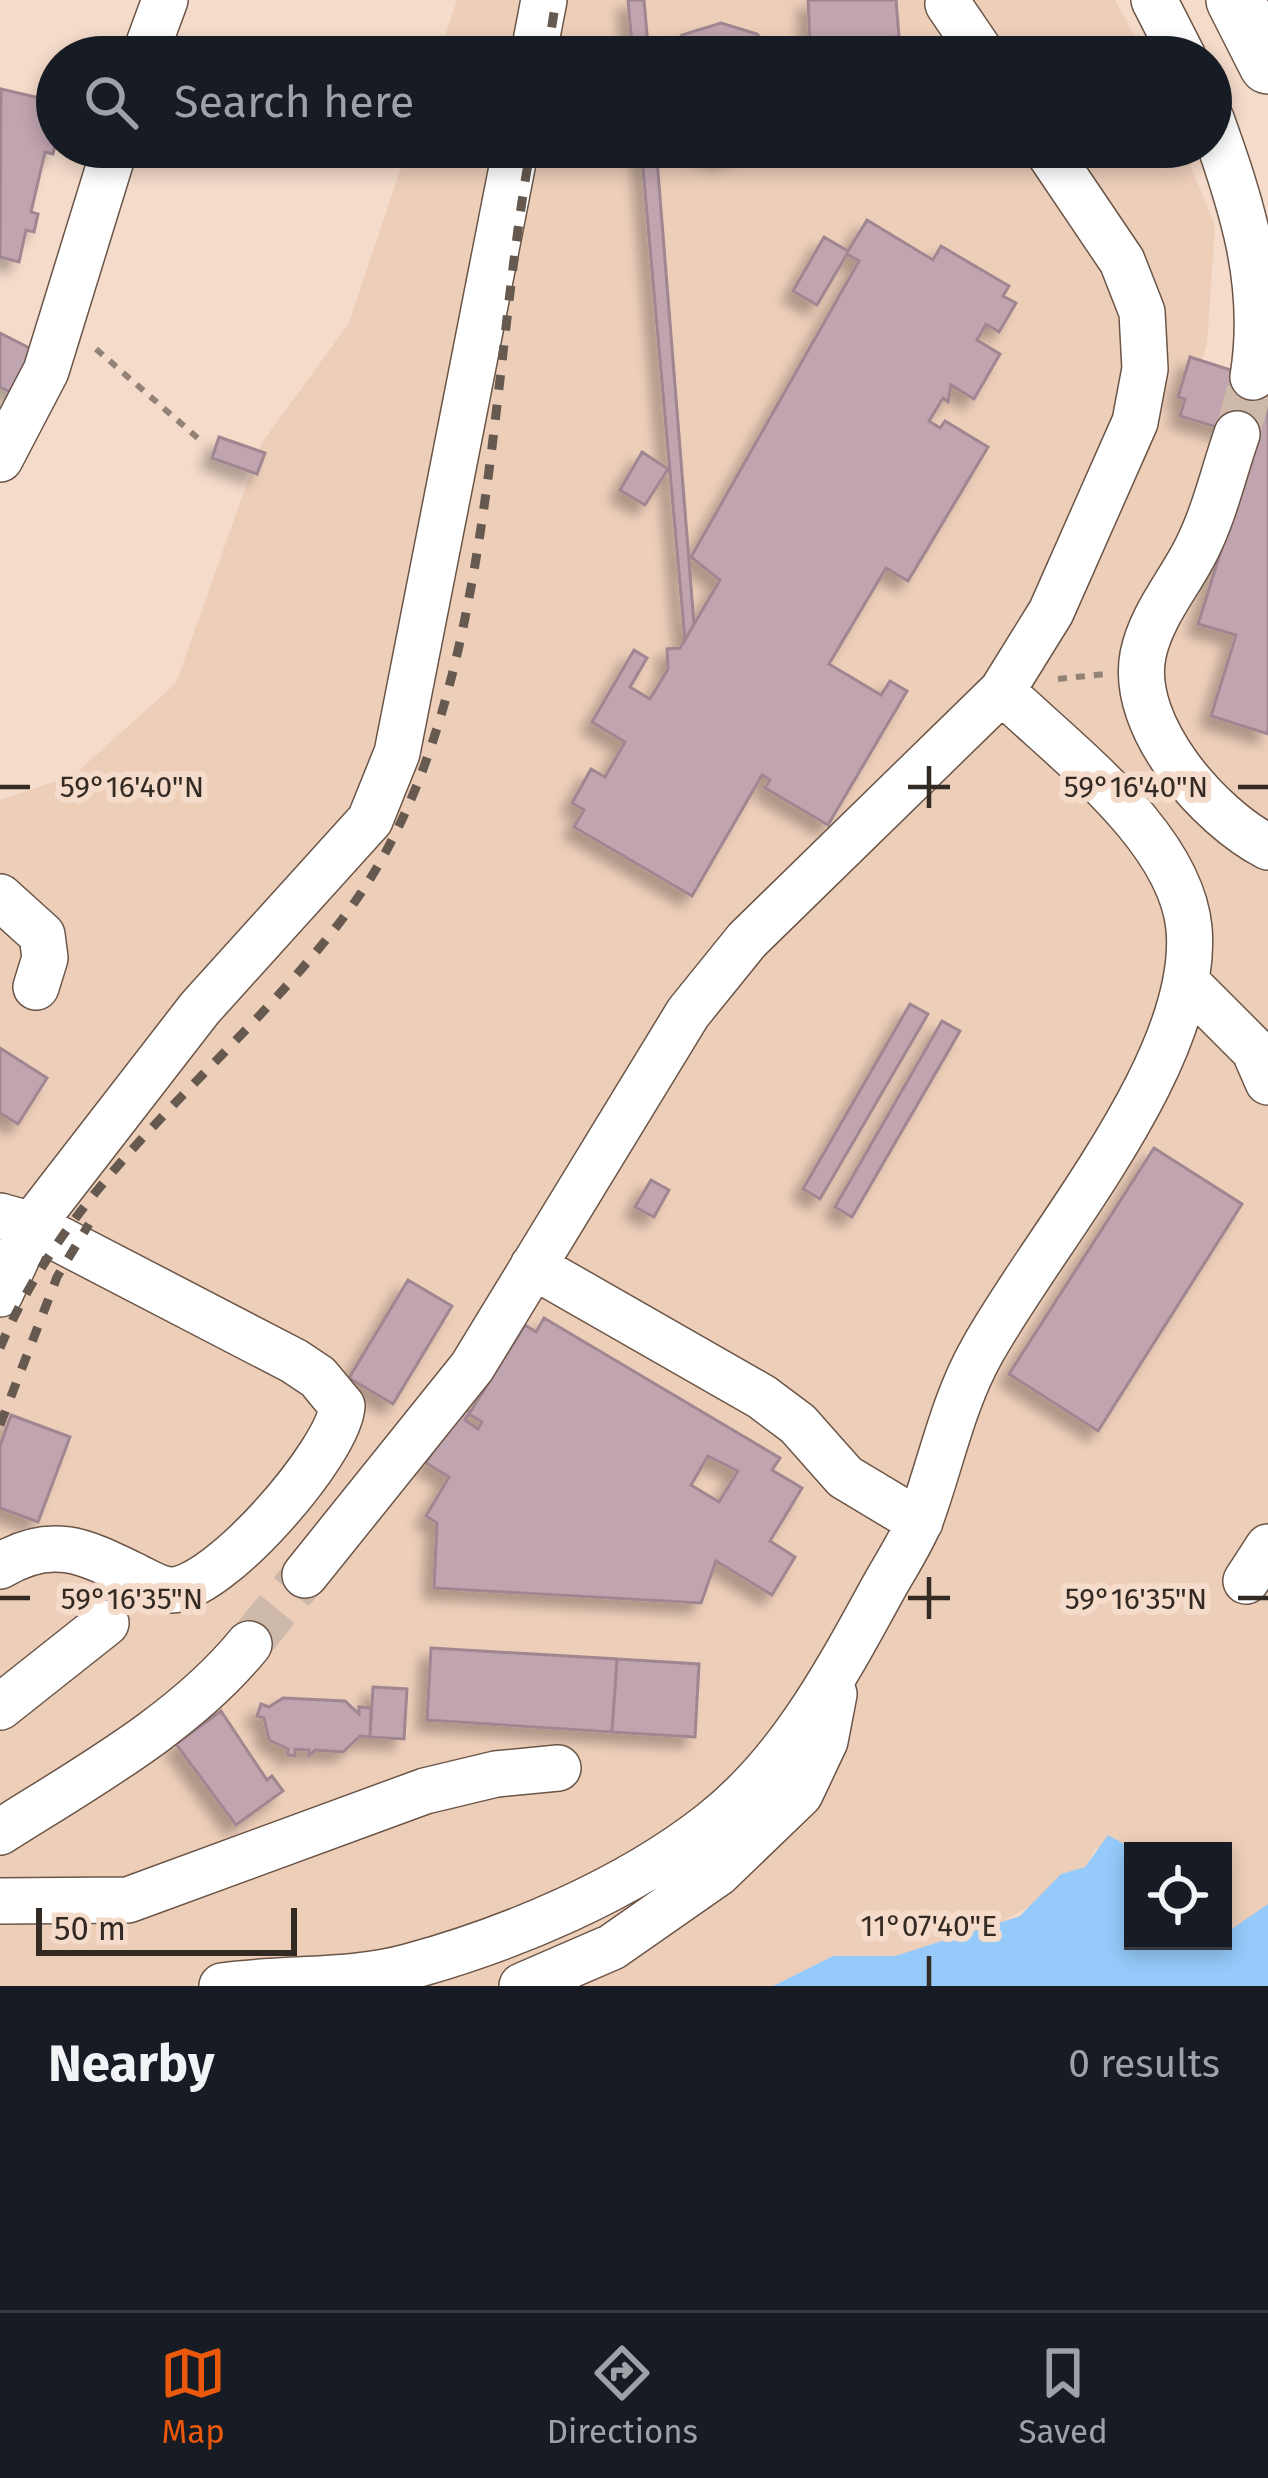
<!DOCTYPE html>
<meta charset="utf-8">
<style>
body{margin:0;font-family:"Fira Sans",sans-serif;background:#242831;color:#f1f3f6}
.controls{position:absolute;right:36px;bottom:36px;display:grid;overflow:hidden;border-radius:0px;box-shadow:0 6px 18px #0003}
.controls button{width:108px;height:108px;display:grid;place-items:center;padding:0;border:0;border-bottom:3px solid #363941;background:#171b24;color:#f1f3f6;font:60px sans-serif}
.scale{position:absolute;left:36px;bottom:30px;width:261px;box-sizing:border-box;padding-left:12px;border:6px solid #332a23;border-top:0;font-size:33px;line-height:42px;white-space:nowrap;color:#332a23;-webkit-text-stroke:9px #f4dbca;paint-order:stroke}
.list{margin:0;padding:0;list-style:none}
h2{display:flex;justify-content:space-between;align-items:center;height:156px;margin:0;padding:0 48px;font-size:51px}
h2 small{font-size:39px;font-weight:400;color:#9ea1a6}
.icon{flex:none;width:66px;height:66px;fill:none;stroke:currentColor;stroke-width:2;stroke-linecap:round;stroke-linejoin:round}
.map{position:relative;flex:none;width:1268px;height:1986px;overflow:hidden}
.search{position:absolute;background:#171b24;box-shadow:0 6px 18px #0003;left:36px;right:36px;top:36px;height:132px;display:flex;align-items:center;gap:30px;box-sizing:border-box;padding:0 42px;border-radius:66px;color:#9ea1a6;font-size:45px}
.sheet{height:324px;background:#171b24}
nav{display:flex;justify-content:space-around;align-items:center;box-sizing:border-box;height:168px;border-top:3px solid #363941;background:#171b24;font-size:33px;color:#9ea1a6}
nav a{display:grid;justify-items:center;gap:6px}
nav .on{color:#ea580c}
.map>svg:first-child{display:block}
.built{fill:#edceb9}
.water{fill:#95cafa}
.building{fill:#c0a4af;stroke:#a08690;stroke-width:3;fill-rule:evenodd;filter:url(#shadow)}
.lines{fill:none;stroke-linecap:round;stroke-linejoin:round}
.minor-tunnel{stroke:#cdb8a9;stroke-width:45;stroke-dasharray:45 22;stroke-linecap:butt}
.minor-casing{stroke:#6a5547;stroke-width:48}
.major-casing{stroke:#6a5547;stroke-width:60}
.path{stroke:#938276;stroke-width:6;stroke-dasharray:9 9;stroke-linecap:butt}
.minor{stroke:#fff;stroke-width:45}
.major{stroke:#fff;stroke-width:57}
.rail{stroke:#66594f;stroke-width:9;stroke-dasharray:15 15;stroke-linecap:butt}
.ticks{fill:none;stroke:#332a23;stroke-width:4.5}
.ticks-label{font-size:30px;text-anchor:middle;fill:#332a23;stroke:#f4dbca;stroke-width:12;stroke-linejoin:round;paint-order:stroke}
</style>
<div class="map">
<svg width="1268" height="1986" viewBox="0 0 1268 1986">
<defs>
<filter id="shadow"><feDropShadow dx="-10" dy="10" stdDeviation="6" flood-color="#0004"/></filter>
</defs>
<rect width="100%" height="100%" fill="#f4dbca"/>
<!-- built -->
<path class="built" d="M457,0H1115L1146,57H438Z
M408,147H1183L1215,226L1207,344L1201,364L1268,385V1904L1226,1934L1223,1851H1133V1875L1126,1845L1095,1849L1085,1867L1061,1874L1041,1900L989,1929L895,1956H833L773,1986H0V800L74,775L176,683L261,444L349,323Z"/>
<!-- water -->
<path class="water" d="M1108,1835L1126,1845L1133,1875V1941H1223V1935L1268,1904V1986H773L833,1956H895L1020,1916L1061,1874L1085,1867Z"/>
<!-- building -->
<path class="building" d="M628,0H644L649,57H633Z
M808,0H896L899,37L810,42Z
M721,23L757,34L778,57H662L682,35Z
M1,89L57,102L49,134L57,136L53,154L45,152L31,212L38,214L34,232L26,230L19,262L0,257Z
M641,147H656L694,624L685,640Z
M684,147H755L723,158Z
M867,220L933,260L941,246L1009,286L1003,296L1016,303L999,332L986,324L977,340L1000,354L974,399L951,385L948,402L943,398L929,421L940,428L945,421L988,447L908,581L886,568L829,664L881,695L890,681L907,691L828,825L765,788L770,780L762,775L692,896L574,827L584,810L572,803L591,769L605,777L625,742L592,722L634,650L647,658L630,687L650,699L668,669L667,649L680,648L720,580L691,557L859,261L847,254L817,305L793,291L824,237L848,251Z
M0,333L41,354L19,397L0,387Z
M1190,357L1268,382V734L1211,716L1236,635L1198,624L1256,439L1180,416L1185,399L1178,397Z
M219,437L265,453L257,474L212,458Z
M642,452L668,469L645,505L620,490Z
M910,1004L928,1014L820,1199L803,1189Z
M942,1021L960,1031L852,1217L835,1207Z
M0,1048L47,1078L18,1124L0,1113Z
M1154,1148L1242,1204L1098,1431L1009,1374Z
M651,1180L669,1190L654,1217L635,1207Z
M408,1280L452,1306L393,1404L349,1378Z
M544,1318L780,1458L772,1470L802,1488L770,1541L795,1557L772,1595L716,1561L701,1603L434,1588L437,1523L426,1516L449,1477L426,1463L460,1406L470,1412L465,1420L478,1429L482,1422L469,1414L525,1325L536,1332ZM708,1456L738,1471L719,1502L691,1485Z
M11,1415L70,1437L38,1522L0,1508V1446Z
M431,1648L617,1659L612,1732L427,1720Z
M617,1659L699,1664L695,1737L612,1732Z
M373,1687L407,1689L404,1739L370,1737Z
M283,1698L345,1701L359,1714V1707L371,1708L370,1737L360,1736L343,1752L315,1750L309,1756V1750L295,1749V1756L288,1755V1749L269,1740L264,1718L257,1716L261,1704L269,1707Z
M221,1711L267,1780L272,1776L283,1791L236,1825L176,1744Z"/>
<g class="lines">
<!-- minor-tunnel -->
<path class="minor-tunnel" d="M1237,434L1253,377
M249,1644L305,1575"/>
<defs>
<path id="minor" d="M1154,0L1183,57
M948,4L984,57
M144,57L165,0
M533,57L544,0
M1211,119C1242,205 1268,285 1253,377
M1237,434C1224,471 1215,512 1197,548C1180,583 1151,615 1143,655C1129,727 1210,817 1268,847
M0,459L46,371L115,147
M0,897L42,935L45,958L36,987
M1186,982L1254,1050L1268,1082
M0,1216L32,1225L294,1361L318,1377L342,1406C339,1452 218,1591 171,1590C160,1590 147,1582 137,1577C86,1552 53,1534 0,1566
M533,1266L762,1397L798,1424L845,1477L920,1522
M0,1294L32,1225L200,1008L370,820L397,753L516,147
M305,1575L472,1367L688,1013L747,940L1002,691L1051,612L1135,422L1145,369L1142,312L1122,261L1045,147
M1246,1581L1268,1547
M0,1707L106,1623
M0,1832C85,1778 185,1723 249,1644
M0,1901L128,1900L425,1791L496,1774L558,1768
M222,1986C282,1977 350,1983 408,1967C511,1939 627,1890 711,1824C788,1764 835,1676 881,1592C894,1568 911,1543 921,1518C941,1463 953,1402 982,1351C1045,1237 1201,1061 1189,928C1180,836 1065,752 1002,691
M522,1986L612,1947L718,1873L800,1794L825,1741L834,1694"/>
<path id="major" d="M1235,0L1268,65"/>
</defs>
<!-- minor casing -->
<use href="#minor" class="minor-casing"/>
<!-- major casing -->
<use href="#major" class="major-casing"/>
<!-- path -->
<path class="path" d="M96,349L200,440
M1058,679L1105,674"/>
<!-- minor -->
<use href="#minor" class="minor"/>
<!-- major -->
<use href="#major" class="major"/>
<!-- rail -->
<path class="rail" d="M547,57L556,0
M0,1348C75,1168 237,1062 349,910C496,710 487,385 531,147
M0,1425L57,1277L89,1224"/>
</g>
<!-- ticks -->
<path class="ticks" d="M929,766V808M0,787H30M908,787H950M1238,787H1268M929,1577V1619M0,1598H30M908,1598H950M1238,1598H1268M929,1956V1986"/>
<g class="ticks-label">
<text x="132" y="797">59°16'40"N</text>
<text x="1136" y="797">59°16'40"N</text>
<text x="132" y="1609">59°16'35"N</text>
<text x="1136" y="1609">59°16'35"N</text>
<text x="929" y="1936">11°07'40"E</text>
</g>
</svg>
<div class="controls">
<button><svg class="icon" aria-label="locate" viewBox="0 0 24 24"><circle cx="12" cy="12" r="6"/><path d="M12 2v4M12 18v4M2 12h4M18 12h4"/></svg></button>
</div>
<div class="scale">50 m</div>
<div class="search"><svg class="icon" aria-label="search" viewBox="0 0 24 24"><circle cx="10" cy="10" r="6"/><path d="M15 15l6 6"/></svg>Search here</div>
</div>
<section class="sheet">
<h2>Nearby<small>0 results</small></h2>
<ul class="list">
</ul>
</section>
<nav>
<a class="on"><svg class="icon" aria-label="map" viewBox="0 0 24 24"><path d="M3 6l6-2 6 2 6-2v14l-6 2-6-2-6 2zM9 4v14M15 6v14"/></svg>Map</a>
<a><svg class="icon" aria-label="directions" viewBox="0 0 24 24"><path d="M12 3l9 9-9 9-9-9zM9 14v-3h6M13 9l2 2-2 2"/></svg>Directions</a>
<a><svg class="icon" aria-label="saved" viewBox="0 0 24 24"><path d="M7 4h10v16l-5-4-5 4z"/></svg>Saved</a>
</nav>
